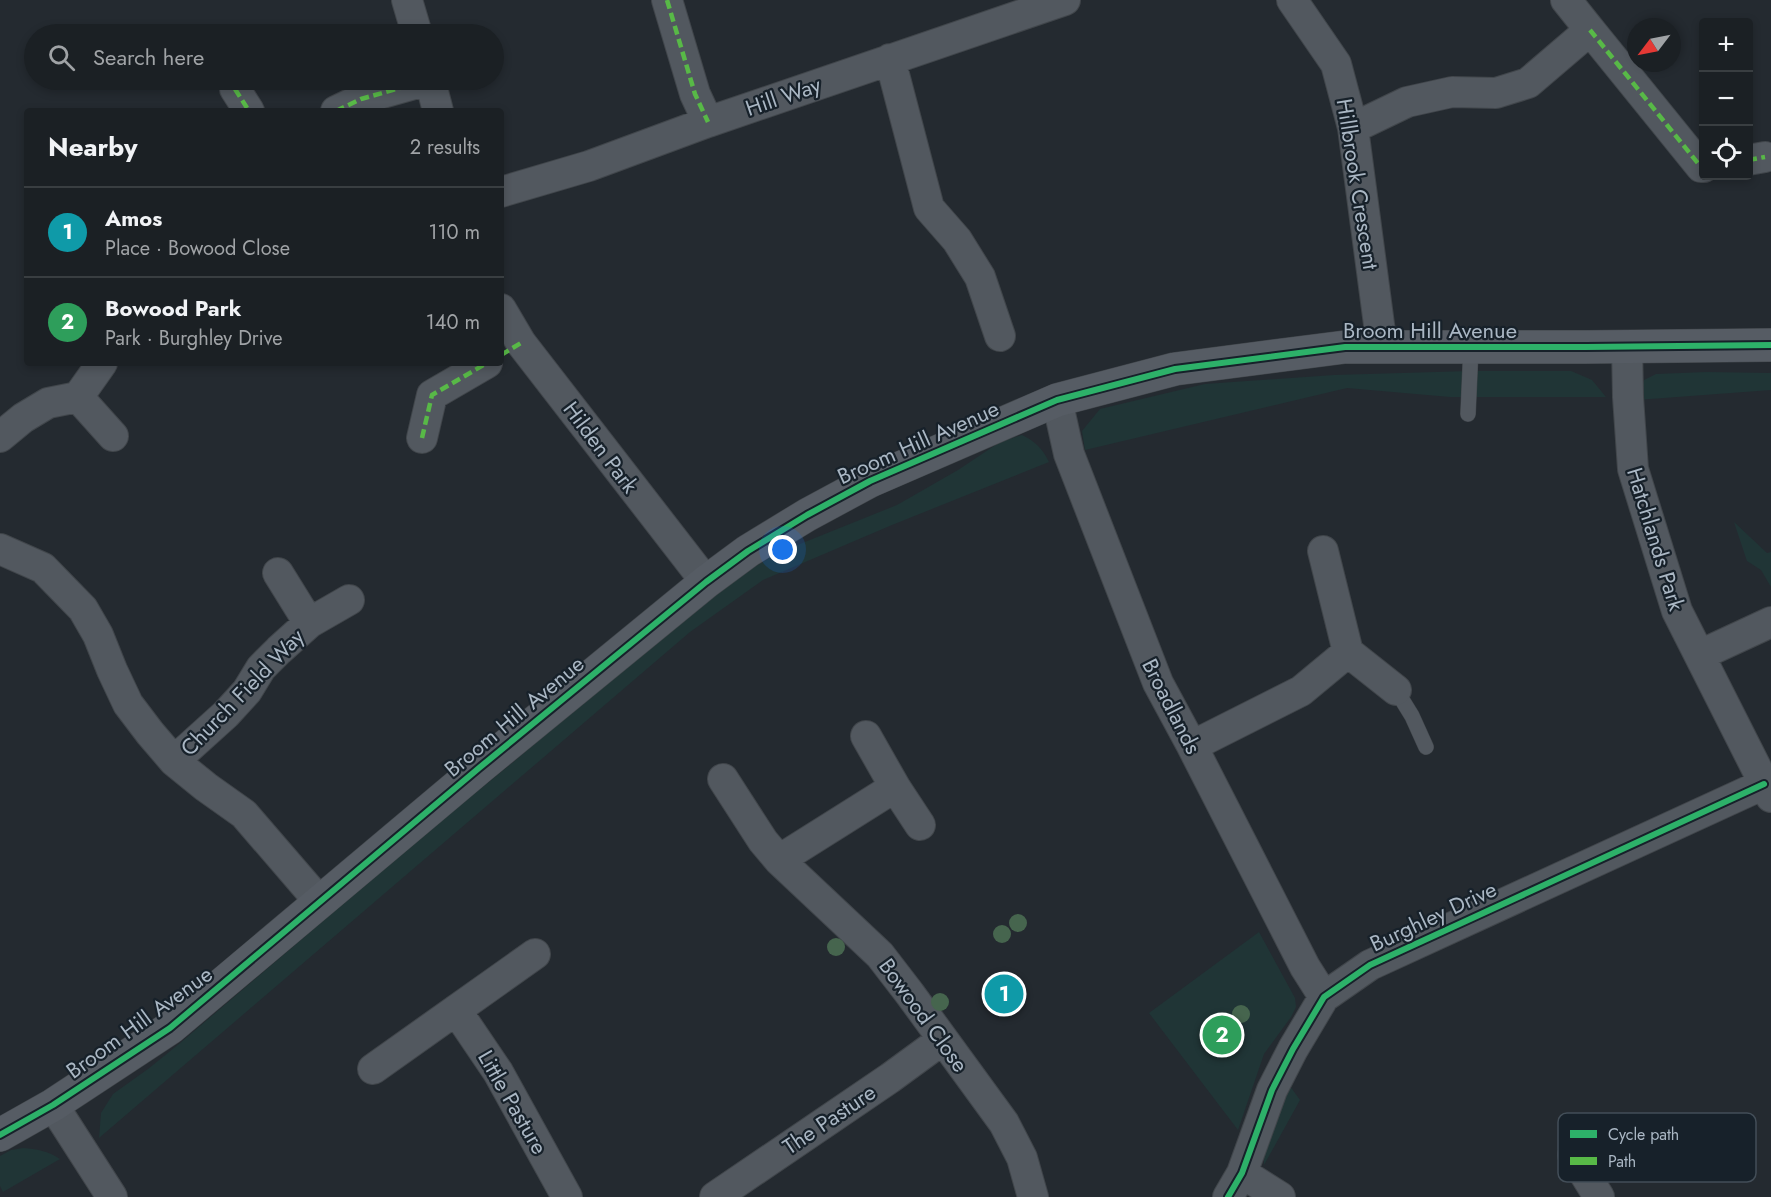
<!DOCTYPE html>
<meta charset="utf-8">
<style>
body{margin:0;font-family:Jost,sans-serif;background:#24282c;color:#f1f3f6}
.controls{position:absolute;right:18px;top:18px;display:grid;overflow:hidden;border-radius:6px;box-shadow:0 3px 9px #0003}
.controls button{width:54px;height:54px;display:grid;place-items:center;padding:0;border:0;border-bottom:2px solid #393e41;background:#1b2024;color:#f1f3f6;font:30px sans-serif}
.compass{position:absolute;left:1627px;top:18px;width:54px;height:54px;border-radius:50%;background:#1b2024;box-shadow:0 3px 9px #0003;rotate:238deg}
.you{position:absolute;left:783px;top:550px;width:21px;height:21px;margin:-15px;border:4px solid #fff;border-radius:50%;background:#1a73e8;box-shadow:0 0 0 9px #1a73e833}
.badge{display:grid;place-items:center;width:39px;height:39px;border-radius:50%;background:#7b8690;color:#fff;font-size:20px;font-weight:700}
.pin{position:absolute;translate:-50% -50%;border:3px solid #fff;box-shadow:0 2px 6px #0006}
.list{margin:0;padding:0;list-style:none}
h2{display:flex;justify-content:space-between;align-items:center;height:78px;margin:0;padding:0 24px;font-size:26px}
h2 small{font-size:20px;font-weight:400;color:#a0a3a6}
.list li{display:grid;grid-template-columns:39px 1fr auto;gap:18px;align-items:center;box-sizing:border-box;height:90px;padding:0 24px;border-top:2px solid #393e41}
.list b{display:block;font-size:22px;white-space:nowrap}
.list p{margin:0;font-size:20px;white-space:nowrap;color:#a0a3a6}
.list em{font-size:20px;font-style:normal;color:#a0a3a6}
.icon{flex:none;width:33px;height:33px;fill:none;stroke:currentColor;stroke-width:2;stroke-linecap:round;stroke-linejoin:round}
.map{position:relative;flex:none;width:1771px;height:1197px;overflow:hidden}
.search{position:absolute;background:#1b2024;box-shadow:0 3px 9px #0003;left:24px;top:24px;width:480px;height:66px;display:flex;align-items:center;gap:15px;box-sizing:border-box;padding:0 21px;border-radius:33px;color:#a0a3a6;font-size:22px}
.panel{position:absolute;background:#1b2024;box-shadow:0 3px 9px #0003;left:24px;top:108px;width:480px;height:258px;border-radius:6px}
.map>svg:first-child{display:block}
.green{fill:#203536}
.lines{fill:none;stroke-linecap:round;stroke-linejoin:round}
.lane-casing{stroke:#41464b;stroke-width:16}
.street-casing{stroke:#41464b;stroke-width:32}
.secondary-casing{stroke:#41464b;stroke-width:34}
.lane{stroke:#52585f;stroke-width:15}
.street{stroke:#52585f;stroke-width:30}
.secondary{stroke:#565c64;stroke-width:33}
.quiet{stroke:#58b947;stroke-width:4.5;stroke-dasharray:9 4.5;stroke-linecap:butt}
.cycleway-casing{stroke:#17212a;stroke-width:10}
.cycleway{stroke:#2db169;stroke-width:6}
.tree{fill:#46654e}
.labels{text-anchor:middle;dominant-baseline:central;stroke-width:4.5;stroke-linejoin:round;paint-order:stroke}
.street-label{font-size:22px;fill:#aab7c4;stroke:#17212a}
.key{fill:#17212a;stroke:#434e58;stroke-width:1.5}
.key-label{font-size:16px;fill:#aab7c4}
</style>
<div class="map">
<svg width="1771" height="1197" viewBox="0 0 1771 1197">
<rect width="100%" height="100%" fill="#242a30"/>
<!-- green -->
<path class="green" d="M1470,371H1571L1592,380L1606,397H1450L1347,388L1085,450L1082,431L1100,409L1205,384L1334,375Z
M1706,372L1771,373V390L1637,400L1644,380L1656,374Z
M1022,435C1036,442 1042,448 1049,462L892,525L763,580L690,632L99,1138L101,1113L113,1094L148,1069L179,1044L426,833L517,759L597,690L723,589L756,566L780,552L897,505L958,470L1000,442Z
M1734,522L1767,553L1771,552V587L1761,570L1747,561Z
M1259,932L1295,998L1296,1007L1291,1017L1264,1054L1238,1130L1149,1013Z
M1287,1082L1300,1100L1264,1165V1146Z
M23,1148C37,1149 48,1151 60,1159L3,1192L0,1186V1156L11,1150Z"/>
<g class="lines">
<defs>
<path id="lane" d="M1468,414L1471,347
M1396,690L1412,716L1426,747"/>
<path id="street" d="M407,0L417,34
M667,0L695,94L708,122
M1292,0L1336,64L1353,128L1382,347
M1590,30L1701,167H1704
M890,59L929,208L957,240L980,277L1000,336
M430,80L438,111
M235,89L249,111
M336,111L361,99L428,80
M1353,128L1407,102L1452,92L1496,93L1528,83L1590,30L1566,0
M1748,160L1765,157
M501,192L589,166L708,122L1065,0
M501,309L521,343L706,582
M1627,346L1628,397L1633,469L1677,611L1771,797
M78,397L113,436
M1057,400L1069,454L1158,683L1192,746L1305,967L1324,997
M0,437L23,418L48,403L78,397L102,363
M422,438L432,395L487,363
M0,549L43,568L83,609L98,635L112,670L128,704L150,733L174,761L206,787L244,814L319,901
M1323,551L1348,652
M278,573L309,623
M1700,655L1771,622
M866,736L895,787
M1192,746L1301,691L1348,652L1396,690
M174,761L226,714L247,691L261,668L279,650L309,623L349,600
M723,779L763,841L779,860L880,955L910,994L1004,1123L1022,1158L1033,1197
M779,860L895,787L920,825
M456,1010L498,1072L567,1197
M373,1069L535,954
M53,1105L112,1197
M1573,1155L1599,1197
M1242,1173L1280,1197
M715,1197L890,1078L942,1040
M1228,1197L1242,1173L1272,1090L1293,1049L1324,997L1370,965L1764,784"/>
<path id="secondary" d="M0,1135L53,1105L170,1028L479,768L706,582L748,551L807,515L870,481L1057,400L1175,369L1345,347H1586L1771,345"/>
</defs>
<!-- lane casing -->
<use href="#lane" class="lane-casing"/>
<!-- street casing -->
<use href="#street" class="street-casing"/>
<!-- secondary casing -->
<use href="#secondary" class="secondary-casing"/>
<!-- lane -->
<use href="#lane" class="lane"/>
<!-- street -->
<use href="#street" class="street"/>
<!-- secondary -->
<use href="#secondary" class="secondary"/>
<!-- quiet -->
<path class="quiet" d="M667,0L695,94L708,122
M1590,30L1701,167H1704
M235,89L249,111
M336,111L361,99L428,80
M1748,160L1765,157
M501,355L521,343
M422,438L432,395L487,363"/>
<defs>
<path id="cycleway" d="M0,1135L53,1105L170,1028L479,768L706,582L748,551L807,515L870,481L1057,400L1175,369L1345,347H1586L1771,345
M1228,1197L1242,1173L1272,1090L1293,1049L1324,997L1370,965L1764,784"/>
</defs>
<!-- cycleway casing -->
<use href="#cycleway" class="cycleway-casing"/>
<!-- cycleway -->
<use href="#cycleway" class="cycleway"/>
</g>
<!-- trees -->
<g class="tree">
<circle cx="1018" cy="923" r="9"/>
<circle cx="1002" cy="934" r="9"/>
<circle cx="836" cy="947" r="9"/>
<circle cx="940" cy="1002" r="9"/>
<circle cx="1241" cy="1014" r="9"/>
</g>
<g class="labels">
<!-- street labels -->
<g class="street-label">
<text transform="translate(783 96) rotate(-19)">Hill Way</text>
<text transform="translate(1358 184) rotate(81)">Hillbrook Crescent</text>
<text x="1430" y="330">Broom Hill Avenue</text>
<text transform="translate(918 442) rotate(-24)">Broom Hill Avenue</text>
<text transform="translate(601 447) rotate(53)">Hilden Park</text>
<text transform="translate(1656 539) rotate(73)">Hatchlands Park</text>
<text transform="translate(242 692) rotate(-46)">Church Field Way</text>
<text transform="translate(1172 706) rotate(63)">Broadlands</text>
<text transform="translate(514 716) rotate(-40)">Broom Hill Avenue</text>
<text transform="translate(1433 916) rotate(-25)">Burghley Drive</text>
<text transform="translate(924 1015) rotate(54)">Bowood Close</text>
<text transform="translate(139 1022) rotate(-36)">Broom Hill Avenue</text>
<text transform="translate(513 1102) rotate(60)">Little Pasture</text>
<text transform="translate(829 1119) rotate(-34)">The Pasture</text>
</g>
</g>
<!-- legend -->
<rect x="1558" y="1113" width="198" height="69" rx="9" class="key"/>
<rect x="1570" y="1130" width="27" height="8" fill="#2db169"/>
<rect x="1570" y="1157" width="27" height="8" fill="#58b947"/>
<g class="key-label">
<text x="1608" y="1140">Cycle path</text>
<text x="1608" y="1167">Path</text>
</g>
</svg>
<div class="controls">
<button>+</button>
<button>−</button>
<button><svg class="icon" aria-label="locate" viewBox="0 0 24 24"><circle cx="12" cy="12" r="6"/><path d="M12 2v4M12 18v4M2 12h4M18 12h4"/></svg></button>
</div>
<svg class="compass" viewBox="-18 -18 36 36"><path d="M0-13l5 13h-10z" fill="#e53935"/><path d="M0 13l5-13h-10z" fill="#a0a3a6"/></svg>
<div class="you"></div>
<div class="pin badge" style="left:1004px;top:994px;background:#0f9aa8">1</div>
<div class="pin badge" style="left:1222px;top:1035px;background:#2e9e5b">2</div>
<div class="search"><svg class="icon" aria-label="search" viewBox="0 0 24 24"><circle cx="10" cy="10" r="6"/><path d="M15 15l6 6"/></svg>Search here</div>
<section class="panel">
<h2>Nearby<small>2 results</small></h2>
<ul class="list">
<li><span class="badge" style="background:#0f9aa8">1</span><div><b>Amos</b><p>Place · Bowood Close</p></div><em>110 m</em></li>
<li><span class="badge" style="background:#2e9e5b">2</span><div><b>Bowood Park</b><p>Park · Burghley Drive</p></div><em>140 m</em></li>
</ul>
</section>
</div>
